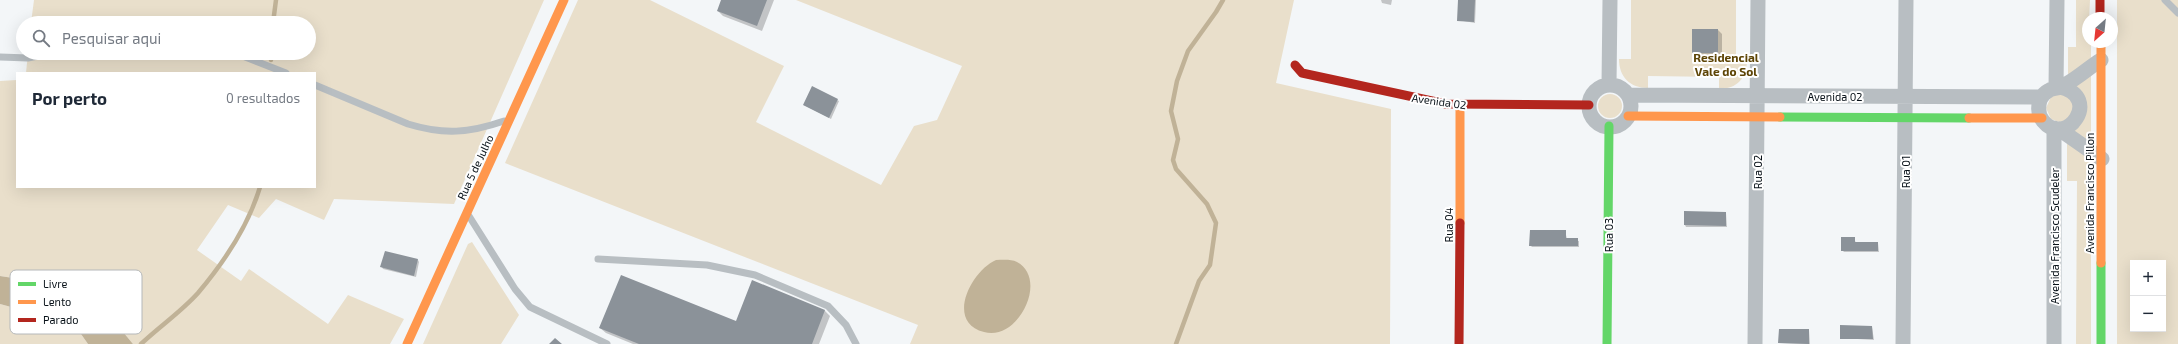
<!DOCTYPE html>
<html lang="pt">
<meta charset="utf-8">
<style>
body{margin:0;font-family:"Exo 2",sans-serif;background:#f6f6f7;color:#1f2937}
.controls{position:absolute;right:12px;bottom:12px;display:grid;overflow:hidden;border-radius:0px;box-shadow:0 4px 16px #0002}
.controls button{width:36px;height:36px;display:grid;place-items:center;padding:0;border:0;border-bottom:1px solid #e0e1e3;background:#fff;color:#1f2937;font:20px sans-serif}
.compass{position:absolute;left:2082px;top:12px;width:36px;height:36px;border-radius:50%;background:#fff;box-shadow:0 4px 16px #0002;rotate:207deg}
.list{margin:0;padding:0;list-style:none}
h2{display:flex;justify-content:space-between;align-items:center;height:52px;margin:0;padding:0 16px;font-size:17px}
h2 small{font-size:13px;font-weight:400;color:#747a83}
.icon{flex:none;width:22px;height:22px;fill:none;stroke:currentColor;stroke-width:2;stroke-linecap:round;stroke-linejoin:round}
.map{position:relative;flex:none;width:2178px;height:344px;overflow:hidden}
.search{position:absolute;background:#fff;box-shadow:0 4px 16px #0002;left:16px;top:16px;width:300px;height:44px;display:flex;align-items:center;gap:10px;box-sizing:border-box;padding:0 14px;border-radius:22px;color:#747a83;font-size:15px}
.panel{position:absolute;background:#fff;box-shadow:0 4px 16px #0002;left:16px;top:72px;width:300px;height:116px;border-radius:0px}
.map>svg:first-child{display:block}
.green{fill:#e9dfcb;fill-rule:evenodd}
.water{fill:#c0b297}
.shadow{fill:#0003}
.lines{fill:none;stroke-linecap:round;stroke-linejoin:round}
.stream{stroke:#c0b297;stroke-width:4.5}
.building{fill:#8b9299}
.lane{stroke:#b8bec2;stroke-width:7}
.street{stroke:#b8bec2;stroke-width:15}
.fast{stroke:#63d668;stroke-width:9}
.slow{stroke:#ff974d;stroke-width:9}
.jam{stroke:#b3261e;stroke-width:9}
.labels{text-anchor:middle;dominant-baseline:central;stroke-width:4;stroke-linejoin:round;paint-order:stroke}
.street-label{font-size:11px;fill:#091219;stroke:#fff}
.neighbourhood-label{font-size:12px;font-weight:bold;fill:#5d4405;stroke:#fff}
.key{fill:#fff;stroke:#b5b8ba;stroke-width:1}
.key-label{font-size:11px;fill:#091219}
</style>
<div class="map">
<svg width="2178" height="344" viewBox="0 0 2178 344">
<rect width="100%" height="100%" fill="#f3f6f8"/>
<!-- green -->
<path class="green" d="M34,0H544L454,204L334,199L324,220L276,199L259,218L228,205L197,250L241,281L249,269L328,324L348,295L404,319L390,344H133L104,309L26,280L0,276V81L17,80V187H315V73H26L28,53H309V23H31Z
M578,0H650L784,66L756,122L881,185L914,126L937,120L962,66L796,0H1294L1276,83L1391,109L1390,344H910L918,325L505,163Z
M1631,0H1736V60H1747C1747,78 1737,89 1719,89V77L1648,76V88C1630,88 1619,77 1619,59H1631Z
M2076,0H2090L2088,42H2091V344H2076L2077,181H2067V120L2059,122L2051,119L2046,108L2051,97L2059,94L2068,96V47H2076Z
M2117,0H2178V344H2117ZM2133,263H2163V329H2133Z
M1598 106a12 12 0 1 1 24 0a12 12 0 1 1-24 0Z
M472,242L519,315L501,344H423L468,244Z
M0,304L74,324L88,344H0Z"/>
<!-- water -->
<path class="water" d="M996,260C1003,260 1011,259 1017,262C1049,279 1018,342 984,332C945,322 971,271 996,260Z
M0,276L26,280L104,309L133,344H88L74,324L0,304Z"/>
<!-- shadow -->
<path class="shadow" d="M722,0H774L762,31L723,16L718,11Z
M1381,0H1392L1391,5L1382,3Z
M1459,0H1476L1475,23L1458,20Z
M1693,30H1718L1722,34V56H1697L1693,52Z
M837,100L839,101L831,119L804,105Z
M1726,213L1727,227H1686L1685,225Z
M1565,231L1567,239L1579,241V247H1532L1530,245Z
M1854,238L1856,243H1878L1879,252H1844L1842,250Z
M385,252L418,260L419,262L416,277L383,269L382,267Z
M753,282L825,311L830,316L819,344H633L606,333L600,328L736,323Z
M1872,327L1874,340L1841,338Z
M1809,330L1810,344L1779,343Z"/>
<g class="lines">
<!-- stream -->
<path class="stream" d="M273,23L276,0
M271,60L272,53
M141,344C159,327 182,311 198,293C225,261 248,227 260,187
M1176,344L1199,281L1210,265L1216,223L1207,204L1176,169L1173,160L1178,139L1171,111L1177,81L1188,51L1216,12L1223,0"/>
</g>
<!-- building -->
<path class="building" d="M721,0H767L757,26L717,11Z
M1458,0H1475L1474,22L1457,21Z
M1692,29H1718V53H1692Z
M812,86L838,99L829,118L803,105Z
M1684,211L1726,212V226L1684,225Z
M1530,230H1566V238H1578V246H1529Z
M1841,237H1855V242H1878V251H1841Z
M385,251L418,259L414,276L380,267Z
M621,275L736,321L752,280L825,310L812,344H639L599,328Z
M1840,325L1872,326L1873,339H1840Z
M1779,329H1809V344L1778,343Z
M555,338L562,344H549Z"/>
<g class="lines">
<!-- lane -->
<path class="lane" d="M2165,0L2178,13
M235,53L286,73
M0,57L28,58L52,53
M315,85L408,124C444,135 469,133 504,121
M469,216L515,289L530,307L607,344
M598,259L707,265L755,275L828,306L846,325L856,344"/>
<!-- street -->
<path class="street" d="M1609,85L1610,0
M1589 106a21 21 0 1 1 42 0a21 21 0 1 1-42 0Z
M2060,87C2103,97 2066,149 2043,121C2038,115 2038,107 2040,100C2042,96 2044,93 2048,91C2052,88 2056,89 2060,87C2072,83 2089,67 2101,60
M2056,88L2057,0
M1628,95L2042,97
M2054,128V344
M2059,129L2102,159
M1755,344L1758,0
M1903,344L1906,0"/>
<!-- fast -->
<path class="fast" d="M1780,117L1969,118
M2101,263V344
M1607,344L1609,126"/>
<!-- slow -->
<path class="slow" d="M2101,42V263
M1628,116L1780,117
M1969,118H2042
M1460,223V105
M407,344L564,0"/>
<!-- jam -->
<path class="jam" d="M2100,0V18
M1295,65L1302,73L1446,104L1589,105
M1459,344L1460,223"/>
</g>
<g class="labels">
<!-- street labels -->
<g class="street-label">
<text x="1835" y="96">Avenida 02</text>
<text transform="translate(1439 101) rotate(8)">Avenida 02</text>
<text transform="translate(475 167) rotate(-65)">Rua 5 de Julho</text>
<text transform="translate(1757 172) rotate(-90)">Rua 02</text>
<text transform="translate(1905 172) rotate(-90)">Rua 01</text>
<text transform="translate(2089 193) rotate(-90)">Avenida Francisco Pillon</text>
<text transform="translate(1448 225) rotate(-90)">Rua 04</text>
<text transform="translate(1608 235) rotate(-90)">Rua 03</text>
<text transform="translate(2054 236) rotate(-90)">Avenida Francisco Scudeler</text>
</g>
<!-- neighbourhood labels -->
<g class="neighbourhood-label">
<text x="1726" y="57">Residencial<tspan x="1726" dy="14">Vale do Sol</tspan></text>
</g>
</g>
<!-- legend -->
<rect x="10" y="270" width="132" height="64" rx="6" class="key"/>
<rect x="18" y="282" width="18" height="4" fill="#63d668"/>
<rect x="18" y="300" width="18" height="4" fill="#ff974d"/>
<rect x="18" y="318" width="18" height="4" fill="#b3261e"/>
<g class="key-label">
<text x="43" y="288">Livre</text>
<text x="43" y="306">Lento</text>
<text x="43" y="324">Parado</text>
</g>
</svg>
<div class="controls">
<button>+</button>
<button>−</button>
</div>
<svg class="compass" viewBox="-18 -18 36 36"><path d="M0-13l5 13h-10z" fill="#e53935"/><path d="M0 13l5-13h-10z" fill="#747a83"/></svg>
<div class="search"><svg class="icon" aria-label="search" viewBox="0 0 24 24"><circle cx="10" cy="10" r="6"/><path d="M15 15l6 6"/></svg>Pesquisar aqui</div>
<section class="panel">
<h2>Por perto<small>0 resultados</small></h2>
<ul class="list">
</ul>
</section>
</div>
